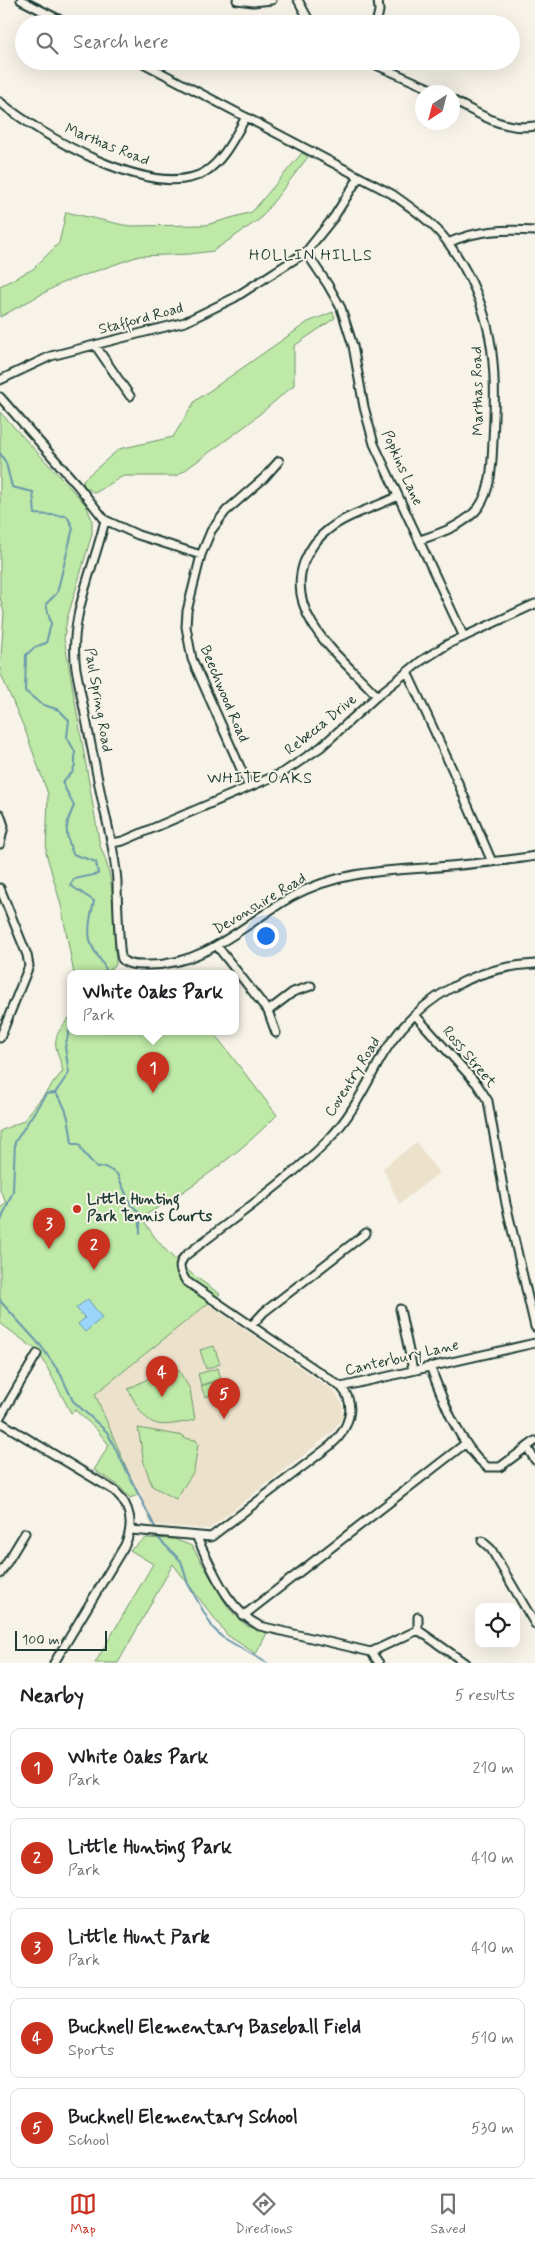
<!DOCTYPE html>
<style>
body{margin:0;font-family:Mynerve,sans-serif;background:#f6f6f6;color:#202124}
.controls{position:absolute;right:15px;bottom:15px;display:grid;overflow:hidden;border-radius:10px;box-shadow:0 5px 20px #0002}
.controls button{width:45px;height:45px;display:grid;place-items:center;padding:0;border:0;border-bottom:1px solid #e0e0e0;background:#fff;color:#202124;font:25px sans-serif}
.compass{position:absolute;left:415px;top:85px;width:45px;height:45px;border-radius:50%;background:#fff;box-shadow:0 5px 20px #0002;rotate:216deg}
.scale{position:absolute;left:15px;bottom:12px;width:92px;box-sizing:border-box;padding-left:5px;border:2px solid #1f3d34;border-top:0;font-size:14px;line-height:18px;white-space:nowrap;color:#1f3d34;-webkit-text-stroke:4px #f7f3e8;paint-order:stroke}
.you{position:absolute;left:265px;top:935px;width:18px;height:18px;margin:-12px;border:4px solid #fff;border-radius:50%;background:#1a73e8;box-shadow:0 0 0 8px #1a73e833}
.badge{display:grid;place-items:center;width:32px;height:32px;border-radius:50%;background:#c8321e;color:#fff;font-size:16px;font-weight:700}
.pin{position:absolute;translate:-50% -41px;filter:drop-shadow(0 1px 2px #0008)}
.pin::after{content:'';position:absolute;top:26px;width:18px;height:15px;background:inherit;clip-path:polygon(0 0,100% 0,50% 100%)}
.popup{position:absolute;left:67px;top:970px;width:172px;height:65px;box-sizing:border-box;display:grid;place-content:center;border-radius:10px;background:#fff;filter:drop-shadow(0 1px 4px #0005);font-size:16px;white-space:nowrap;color:#757577}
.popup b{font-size:19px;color:#202124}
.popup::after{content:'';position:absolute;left:50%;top:100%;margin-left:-10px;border:10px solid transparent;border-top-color:#fff}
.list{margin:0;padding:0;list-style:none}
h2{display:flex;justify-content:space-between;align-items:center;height:65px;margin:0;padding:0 20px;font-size:21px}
h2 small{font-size:16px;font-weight:400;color:#757577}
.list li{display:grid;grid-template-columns:32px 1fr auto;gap:15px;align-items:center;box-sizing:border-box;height:80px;margin:0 10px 10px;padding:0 10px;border:1px solid #e0e0e0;border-radius:10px}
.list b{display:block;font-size:19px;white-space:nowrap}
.list p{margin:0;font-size:16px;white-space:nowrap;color:#757577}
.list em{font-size:16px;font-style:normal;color:#757577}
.icon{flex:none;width:28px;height:28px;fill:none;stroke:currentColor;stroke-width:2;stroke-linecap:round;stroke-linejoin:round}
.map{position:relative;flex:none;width:535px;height:1663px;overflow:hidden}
.search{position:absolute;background:#fff;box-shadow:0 5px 20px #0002;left:15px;right:15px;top:15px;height:55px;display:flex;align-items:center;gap:12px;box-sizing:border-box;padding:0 18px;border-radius:28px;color:#757577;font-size:19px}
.sheet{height:515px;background:#fff}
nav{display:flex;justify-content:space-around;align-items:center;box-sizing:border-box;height:70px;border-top:1px solid #e0e0e0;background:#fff;font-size:14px;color:#757577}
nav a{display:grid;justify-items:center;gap:2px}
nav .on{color:#c8321e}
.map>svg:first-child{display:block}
.built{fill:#ece2cc}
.green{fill:#bee9a6;stroke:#6e936d}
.water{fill:#9cd5fc;stroke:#6a98ac}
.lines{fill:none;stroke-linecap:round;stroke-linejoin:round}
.stream{stroke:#6a98ac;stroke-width:2}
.minor-casing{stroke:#1f3d34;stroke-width:11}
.minor{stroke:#f7f3e8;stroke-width:7}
.poi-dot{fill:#c8321e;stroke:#f7f3e8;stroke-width:2}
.labels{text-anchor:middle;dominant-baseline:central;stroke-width:4;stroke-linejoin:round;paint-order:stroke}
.street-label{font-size:15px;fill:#1f3d34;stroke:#f7f3e8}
.poi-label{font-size:15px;font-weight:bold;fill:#1f3d34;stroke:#f7f3e8;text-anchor:start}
.neighbourhood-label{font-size:16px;letter-spacing:1px;fill:#1f3d34;stroke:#f7f3e8}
</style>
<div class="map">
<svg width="535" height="1663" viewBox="0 0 535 1663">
<rect width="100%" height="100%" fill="#f7f3e8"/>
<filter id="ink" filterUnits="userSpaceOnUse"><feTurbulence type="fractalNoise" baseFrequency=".02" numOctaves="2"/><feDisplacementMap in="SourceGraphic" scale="10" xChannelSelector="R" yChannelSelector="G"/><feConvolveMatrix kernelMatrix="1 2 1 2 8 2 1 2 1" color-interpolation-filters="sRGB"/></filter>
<g filter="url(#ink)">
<!-- built -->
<path class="built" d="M416,1142L439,1173L399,1204L383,1168Z
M208,1304L334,1391L342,1403L343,1416L333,1432L209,1529L151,1525L95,1394Z"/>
<!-- green -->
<path class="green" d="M302,153L308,157L260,219L213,251L190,254L139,256L62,283L0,317V286L33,269L59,243L66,212L128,226L206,225L252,212Z
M333,312L335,318L294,346V385L248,424L177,476H123L95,493L84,486L83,480L119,449L173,437L195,401L308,322Z
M0,412L86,505L92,520V534L67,619L64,638L100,846C117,881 113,926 116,965L107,972L148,974H74L61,905L46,853L48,794L25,730L0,672L4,613L0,597Z
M70,1017V1032H213L277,1115C240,1153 188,1191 142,1217C160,1251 189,1273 220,1294L95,1394L138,1495L130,1498L118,1485L94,1470L109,1445L96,1429L75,1410L71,1413L39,1352L0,1323V1208L6,1203L0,1190V1131L23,1121L63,1071C55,1042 49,1041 70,1017Z
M214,1346L220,1364L206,1369L200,1350Z
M218,1368L221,1379L201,1385L198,1374Z
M178,1369L190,1389L195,1420C152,1429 148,1428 128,1389L157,1374Z
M221,1380L225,1391L205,1397L201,1386Z
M138,1428L184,1436V1438L196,1440L198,1444L194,1471L176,1499L152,1486L144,1463Z
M146,1538L174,1539L192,1546L229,1609L247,1626L267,1633L256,1654L227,1635L173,1564L118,1663H95L153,1564L130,1550Z"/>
<!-- water -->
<path class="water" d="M88,1299L102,1318L85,1332L78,1324L85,1318L76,1308Z"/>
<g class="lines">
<!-- stream -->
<path class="stream" d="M0,453L6,463L12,487L33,492L35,514L67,516L73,528L57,593L46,604L51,624L46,643L35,647L26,655L25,691L41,704L59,710L69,720L67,737L75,752V765L72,773L62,782L74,806C64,826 65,834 73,854L96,862L98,874L74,879L70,885L94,901C91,915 86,932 92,946C96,955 104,963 108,974
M55,1093C68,1106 70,1126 72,1144H79L83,1152L97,1168L105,1167L117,1174L131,1205C144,1214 139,1222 140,1234
M0,1223L13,1191L15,1142L46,1094L55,1093L69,1073L65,1047L70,1028
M0,1299L1,1302L41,1346L61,1375L73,1401L107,1432L155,1527
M159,1539L181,1561L188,1584L213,1628L222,1637L267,1663"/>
<defs>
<path id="minor" d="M21,0L68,24
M237,0L253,2L272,0
M298,0L311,24
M376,24L379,11L378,0
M139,61L392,194C412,208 435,224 449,244C495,309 497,364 493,440C492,462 492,488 479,507C465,525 441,533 420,540
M367,61L438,92
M452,100C479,114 504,131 535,126
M0,102C40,135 154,202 205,172C224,160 235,136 246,117
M448,243C476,230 505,229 535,231
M306,252L328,285L341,308L353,346L364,407L374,444L464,637
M95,345L130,396
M0,380L51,356L185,322L234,298L306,252L334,217L359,177
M0,397L78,486L105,520C94,569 68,618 76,669C84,711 93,753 101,795C107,823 115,852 117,881C117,892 119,954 122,959C128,966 139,965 147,965C205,966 244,924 291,897C334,873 378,871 426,868C463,865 499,862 535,856
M105,520L138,535L201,555
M407,672L453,771L492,862
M377,696C345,660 284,618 304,562C309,550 318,537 329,529C348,514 377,507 398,496
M249,787L192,659L186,627L187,611L201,555L211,531L226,511L264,478L279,461
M0,814L4,826L0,844
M112,843L123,841L284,772L321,747L377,696L421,661L448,644L535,604
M0,888L27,955L29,966L0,1038
M217,946L268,1011L276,1033
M268,1011L293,992L311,986
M415,1015L477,1084L488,1101L506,1204L535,1327
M400,1309L413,1370
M252,1325L264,1312L366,1233
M430,1366C443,1400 458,1443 487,1467H500L535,1441
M341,1387L535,1343
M0,1417L37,1354
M0,1422L115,1491C131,1506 134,1525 125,1545L54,1663
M527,1447L535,1460
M131,1530L211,1537L331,1445C348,1430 358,1405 341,1387L186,1281C180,1271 177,1265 185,1256C233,1218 286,1183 329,1139C354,1113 367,1082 384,1053C417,999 473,967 535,964
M196,1536C213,1569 226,1609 260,1626L371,1652L379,1663
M482,1541L491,1549L535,1624
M0,1574L25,1533
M243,1616L466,1443
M418,1617V1630
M418,1630L465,1663
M371,1652L418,1630"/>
</defs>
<!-- minor casing -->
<use href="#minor" class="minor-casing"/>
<!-- minor -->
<use href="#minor" class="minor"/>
</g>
</g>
<!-- markers -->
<circle class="poi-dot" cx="77" cy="1209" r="5"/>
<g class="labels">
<!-- street labels -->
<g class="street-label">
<text transform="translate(107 145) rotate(22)">Marthas Road</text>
<text transform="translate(141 319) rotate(-15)">Stafford Road</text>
<text transform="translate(478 391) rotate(-91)">Marthas Road</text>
<text transform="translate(402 468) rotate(66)">Popkins Lane</text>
<text transform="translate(224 694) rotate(67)">Beechwood Road</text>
<text transform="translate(98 700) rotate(80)">Paul Spring Road</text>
<text transform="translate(321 725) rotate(-39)">Rebecca Drive</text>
<text transform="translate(260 904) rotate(-31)">Devonshire Road</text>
<text transform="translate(469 1057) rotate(50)">Ross Street</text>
<text transform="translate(353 1077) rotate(-58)">Coventry Road</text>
<text transform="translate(402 1358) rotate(-13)">Canterbury Lane</text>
</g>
<!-- poi labels -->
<g class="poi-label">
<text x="87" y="1200">Little Hunting<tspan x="87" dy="17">Park Tennis Courts</tspan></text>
</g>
<!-- neighbourhood labels -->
<g class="neighbourhood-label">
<text x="311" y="255">HOLLIN HILLS</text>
<text x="260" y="778">WHITE OAKS</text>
</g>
</g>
</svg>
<div class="controls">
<button><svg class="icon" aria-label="locate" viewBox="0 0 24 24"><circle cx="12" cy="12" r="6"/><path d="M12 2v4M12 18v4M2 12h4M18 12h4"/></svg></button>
</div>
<svg class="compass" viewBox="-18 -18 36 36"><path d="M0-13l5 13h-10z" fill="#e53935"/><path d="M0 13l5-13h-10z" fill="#757577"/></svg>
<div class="scale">100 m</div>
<div class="you"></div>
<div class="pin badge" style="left:153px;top:1093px">1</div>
<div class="popup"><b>White Oaks Park</b>Park</div>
<div class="pin badge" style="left:94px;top:1270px">2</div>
<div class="pin badge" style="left:49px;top:1249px">3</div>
<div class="pin badge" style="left:162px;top:1397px">4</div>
<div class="pin badge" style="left:224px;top:1419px">5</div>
<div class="search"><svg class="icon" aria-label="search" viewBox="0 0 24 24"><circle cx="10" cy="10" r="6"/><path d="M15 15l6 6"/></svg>Search here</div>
</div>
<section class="sheet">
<h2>Nearby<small>5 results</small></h2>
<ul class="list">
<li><span class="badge">1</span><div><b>White Oaks Park</b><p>Park</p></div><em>210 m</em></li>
<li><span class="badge">2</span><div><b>Little Hunting Park</b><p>Park</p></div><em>410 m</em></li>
<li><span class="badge">3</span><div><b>Little Hunt Park</b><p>Park</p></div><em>410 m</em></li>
<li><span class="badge">4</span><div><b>Bucknell Elementary Baseball Field</b><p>Sports</p></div><em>510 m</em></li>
<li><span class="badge">5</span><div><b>Bucknell Elementary School</b><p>School</p></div><em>530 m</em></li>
</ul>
</section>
<nav>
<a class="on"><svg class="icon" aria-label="map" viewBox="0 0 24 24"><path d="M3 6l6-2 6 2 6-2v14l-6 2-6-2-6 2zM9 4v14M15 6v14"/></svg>Map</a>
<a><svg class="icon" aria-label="directions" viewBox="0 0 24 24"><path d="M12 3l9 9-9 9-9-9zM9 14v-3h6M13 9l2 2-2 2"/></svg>Directions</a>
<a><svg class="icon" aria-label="saved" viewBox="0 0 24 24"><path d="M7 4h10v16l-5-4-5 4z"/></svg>Saved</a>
</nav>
